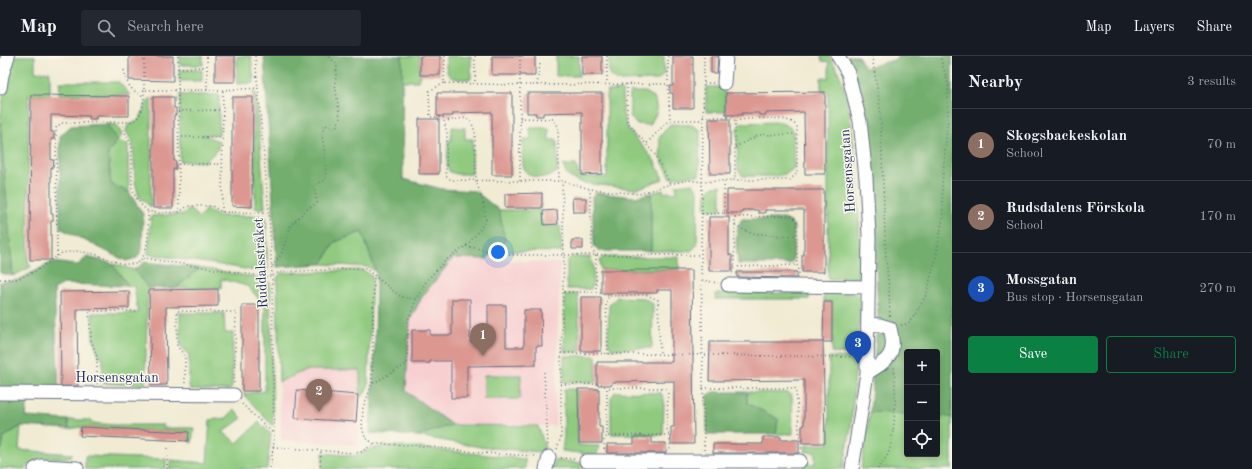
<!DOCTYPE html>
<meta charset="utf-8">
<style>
body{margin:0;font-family:"Old Standard TT",serif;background:#242831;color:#f1f3f6}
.controls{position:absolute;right:12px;bottom:12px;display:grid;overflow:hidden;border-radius:4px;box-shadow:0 2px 6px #0003}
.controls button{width:36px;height:36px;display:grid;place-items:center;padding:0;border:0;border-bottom:1px solid #363941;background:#171b24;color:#f1f3f6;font:20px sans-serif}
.you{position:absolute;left:498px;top:196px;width:14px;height:14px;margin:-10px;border:3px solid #fff;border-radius:50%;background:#1a73e8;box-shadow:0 0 0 6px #1a73e833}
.badge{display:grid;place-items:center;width:26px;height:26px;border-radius:50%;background:#0b8043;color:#fff;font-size:13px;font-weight:700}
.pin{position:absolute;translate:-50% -33px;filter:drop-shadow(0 1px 2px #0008)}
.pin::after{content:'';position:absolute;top:21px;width:14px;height:12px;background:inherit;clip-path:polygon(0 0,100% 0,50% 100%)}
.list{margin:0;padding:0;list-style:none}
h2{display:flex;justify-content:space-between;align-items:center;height:52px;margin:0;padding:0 16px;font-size:17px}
h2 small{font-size:13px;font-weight:400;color:#9ea1a6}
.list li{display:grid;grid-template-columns:26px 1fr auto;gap:12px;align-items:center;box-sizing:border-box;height:72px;padding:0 16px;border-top:1px solid #363941}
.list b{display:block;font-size:15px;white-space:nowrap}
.list p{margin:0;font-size:13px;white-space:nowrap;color:#9ea1a6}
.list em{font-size:13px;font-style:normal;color:#9ea1a6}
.actions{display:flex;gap:8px;padding:12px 16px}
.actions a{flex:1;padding:9px 0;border:1px solid #0b8043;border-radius:4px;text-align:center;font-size:14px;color:#0b8043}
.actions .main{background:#0b8043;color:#fff}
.icon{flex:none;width:22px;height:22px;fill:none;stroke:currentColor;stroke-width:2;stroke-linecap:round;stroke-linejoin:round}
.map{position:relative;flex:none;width:952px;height:413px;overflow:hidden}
header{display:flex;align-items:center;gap:24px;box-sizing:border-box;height:56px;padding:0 20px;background:#171b24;border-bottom:1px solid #363941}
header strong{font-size:19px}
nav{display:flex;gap:22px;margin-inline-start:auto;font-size:14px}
.search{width:280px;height:36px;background:#242831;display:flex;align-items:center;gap:10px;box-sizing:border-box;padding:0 14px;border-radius:4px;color:#9ea1a6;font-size:15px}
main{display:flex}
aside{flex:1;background:#171b24}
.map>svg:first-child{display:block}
.built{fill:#f7cfd1}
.green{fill:#8fca7f;stroke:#557c6e}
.forest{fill:#73ae6e;stroke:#476e66}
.building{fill:#dc9791}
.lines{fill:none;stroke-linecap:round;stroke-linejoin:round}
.minor-casing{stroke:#667187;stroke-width:15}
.path{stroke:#667187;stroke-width:1.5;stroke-dasharray:1 3;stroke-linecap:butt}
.minor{stroke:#fff;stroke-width:13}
.labels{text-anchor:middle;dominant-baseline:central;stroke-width:3;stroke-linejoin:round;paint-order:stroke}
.street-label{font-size:14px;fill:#1b2f5e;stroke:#fbf7ec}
</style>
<header>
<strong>Map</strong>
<div class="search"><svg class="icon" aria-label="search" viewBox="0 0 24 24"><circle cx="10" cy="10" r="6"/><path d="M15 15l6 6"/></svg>Search here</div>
<nav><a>Map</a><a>Layers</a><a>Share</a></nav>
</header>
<main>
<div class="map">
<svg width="952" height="413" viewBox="0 0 952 413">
<rect width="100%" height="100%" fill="#fbf7ec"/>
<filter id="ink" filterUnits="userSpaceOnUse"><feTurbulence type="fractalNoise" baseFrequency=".025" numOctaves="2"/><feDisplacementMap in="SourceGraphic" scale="8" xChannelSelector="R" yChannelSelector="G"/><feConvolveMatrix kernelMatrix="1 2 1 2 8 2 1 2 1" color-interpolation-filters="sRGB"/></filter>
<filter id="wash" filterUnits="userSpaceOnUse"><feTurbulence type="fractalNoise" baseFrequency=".012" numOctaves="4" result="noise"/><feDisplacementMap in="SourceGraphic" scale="16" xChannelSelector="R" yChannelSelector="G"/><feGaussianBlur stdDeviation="0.9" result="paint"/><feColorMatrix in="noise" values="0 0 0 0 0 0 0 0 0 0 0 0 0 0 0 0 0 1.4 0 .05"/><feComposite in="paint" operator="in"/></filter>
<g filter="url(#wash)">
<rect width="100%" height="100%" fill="#f1ebd4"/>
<!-- built -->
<path class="built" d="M453,201L560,207L555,370L452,369L406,335L410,264L422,241Z
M306,314H360L359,374L357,389L281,384L279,326Z"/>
<!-- green -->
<path class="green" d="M14,0H35V16H50V39H29L28,205L31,211L13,220L0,66L5,30Z
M180,0H203V9H180Z
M237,0H251L254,27L237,28Z
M402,0H420V19L418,25H402Z
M446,0H471V23C450,23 445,24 446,0Z
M556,0H579V20H556Z
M609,0H664V18L658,24L616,25L609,18Z
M821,0H829C849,28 851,65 854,97C858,137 860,177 861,217L858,222L828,223V36L821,35V22H829V6L822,5Z
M179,14H202V25H179Z
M60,26H119L130,39L59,38Z
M706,31H725V56H706Z
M622,34L623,60L628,73L654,104L663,123L636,133L583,127L569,121L565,115L563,109H576L579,120L607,121V35Z
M253,36L256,37L265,152H255L254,41Z
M630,36H645L655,43L657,56L650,69L636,68L630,60Z
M180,39H219V79H202L219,85L218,93L205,106L180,105Z
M151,42V151L139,141L135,126L133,88L126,75L128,69C131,68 135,67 137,65C144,59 143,48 151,42Z
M780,66L791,72L793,77L794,112L786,118L774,120H743L738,114L737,72L742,67Z
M107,68L117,69L122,79L117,85L128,88L129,136L111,128L108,97L117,84Z
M670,68L691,69L700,74L699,119L671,122L660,101L661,92L659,82Z
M452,71L465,72V83H473L472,118H457L450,116L447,110L448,85H451Z
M530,72H549V84H557L558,115C550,121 547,122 537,121C518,120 523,98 523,84H531Z
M693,127L698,135L697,189L691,195H651V137L663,134L664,137L668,136L677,137L676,129Z
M721,129V154H710L705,152L706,137L713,130Z
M190,153L199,162L206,153L218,160H264L266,162L268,213L255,215L234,211L148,198L149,189L151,160L183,158Z
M499,154H540L543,170H560L562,196L508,195L497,193L505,185Z
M362,176L376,216L369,211L322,208L335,186Z
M571,201H590C595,207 594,227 591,233H567V205Z
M603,201H679V213L601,214L600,205Z
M111,207L134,214L148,232L145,329L102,327L103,301L99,300L93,282L92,257H138L134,230H129Z
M200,212L265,223L270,227L273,370L243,338L265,335V246H262L247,230L221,223V232H176Z
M360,214L368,217L372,220L368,330L363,340L360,339V314H306L279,326L277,222L281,217Z
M809,237V243H715L716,238Z
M824,237H855L861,243L857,298L832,297V246H824Z
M568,238H578L580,296H564L565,239Z
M617,241L644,242L653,248L652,292L612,293L608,287L609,249Z
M180,257H224L225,277H233L232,331L230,334H191L189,331V299L181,290L180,276Z
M564,300H596V326H564Z
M829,301L856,302L851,373L843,413H804V408H815V396H805V390L829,388Z
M484,319H521L520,343H484Z
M564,333H577L578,389L599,390L597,399L562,395L564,380Z
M615,336L661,337L664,343L663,379L611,378V342Z
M747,336L789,337L792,341L793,378H776L778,363L747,347Z
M234,353L242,362L223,376L237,387L259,366L271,378L267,413H169L170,404L207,407L210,364L227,362Z
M870,356L907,358V398H937V360L952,361V413H861Z
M68,364H91L92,367L115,369H163V372H194L192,387L188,385V376L81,371L69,373Z
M452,369L538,370L545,391L540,396L481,391L417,380Z
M21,370L19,394L73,398L69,402H39L25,413L9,412L0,413V393H2L4,381Z
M385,390H403L525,403V413H322L323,397L354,400L368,394Z
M85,400L166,403V413H85Z
M554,404L581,407V413H552Z"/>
<!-- forest -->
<path class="forest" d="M264,0H402L403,123L442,133L475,135L499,154L505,185L487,203L453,202L422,241L410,264L406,335L452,369L417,380L370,377L375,292L376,216L362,176L335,186L322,208L277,211Z
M847,0H858L865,12L897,3V0H952V361L937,360V296H907V358L870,356L878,257L872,113L862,43Z
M0,66L13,220L0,217Z
M107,68L117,85L108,97L111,128L129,136L143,158L142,194L137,202L126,205L60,172V80L71,70Z
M596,137L635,141L651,137V195H600L594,190L592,141Z
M742,163H784L791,166L794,171L793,204L790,208H738C737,193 733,176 742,163Z
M87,201L111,207L129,230L64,228L54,233L59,334L0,332V226L18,224L52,206L78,209Z
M145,206L200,212L176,232H148L134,214Z
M713,336H747V347L778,363L776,378H707V340Z
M0,339L28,342L26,361L68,364L69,373L21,370L4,381L2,393H0Z"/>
<g id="blocks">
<!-- building -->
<path class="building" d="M129,0H173V25L129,24Z
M215,0H235V26H215Z
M420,0H440V19H420Z
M492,0H535V20H525V19H492Z
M582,0H602V19H582Z
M673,0H693V52H673V37H670V30H673Z
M711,0H718L717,17H711Z
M825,36V118H805L804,56L766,57V59H759V57H742V59H726V37Z
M437,37H512V119H492V56L453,57V60H437Z
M527,37H602V118L582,119V56L543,57V60H536V57H527Z
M31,39L129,40V60H96V63H89V60L51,59V76H54V83H51V104H54L53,111H51V158H53V165H51V204H30Z
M153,41H174V52H176V59H174V105H176V113H173V152H153Z
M232,41H253L252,151L232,150Z
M419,63H439V118H419Z
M709,63H730V118H710Z
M727,134H824V216H802V199H804V154H765V157H758V154H742V157H727Z
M542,137V152H505V138Z
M572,142H586V156H573Z
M557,154L558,168L544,169L543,155Z
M709,161H729V199H732V215H709Z
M572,184H583V193H572Z
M601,214H692L694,388H671V371H674V325L612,326V329H597V306H672V234H657V237H601Z
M737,216H797V222L737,221Z
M218,233V250L166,251L167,329H151L149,234Z
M129,235V252L77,253L78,330H61L60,236Z
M581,241H601V295H581Z
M452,243H470V286H488V249H506V291H524V254H541L542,290H536V309L467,310V342H451V305H430V307H412V274H430V279H452Z
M824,246H832V286H823Z
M242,249H259V335H242Z
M710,286H823L825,387H802V370H804V324L709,325Z
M578,333H599V371H602V387H579Z
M297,334L358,339L356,366L295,362Z
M81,371L189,376L188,385L80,380Z
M634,381H652V387H666V397H607V388H634Z
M763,381H781V384H799V397H713V388H763Z"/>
</g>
</g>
<g filter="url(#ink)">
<use href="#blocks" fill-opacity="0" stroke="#667187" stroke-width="1"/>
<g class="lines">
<defs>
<path id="minor" d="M838,0L848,17L860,65L866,122L869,180L867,317L852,413
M724,27L726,0
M0,32L2,19L8,0
M728,229L868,231
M867,317C889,304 897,298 890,272L880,269L868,268
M0,337L234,339
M586,405H800
M35,413L41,410L77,412
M546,413L549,401"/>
</defs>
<!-- minor casing -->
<use href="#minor" class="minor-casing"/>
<!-- path -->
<path class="path" d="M144,0V34H223L258,32
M178,0L179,156
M255,0L269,157L272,219L274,386L270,413
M445,0L444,27L520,29L668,28L670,64H703
M475,0V27
M520,0V125
M607,0V28
M668,0V28
M872,0L880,51L886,203L889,234L890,261
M178,12L206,11
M124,14C127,28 130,35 144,40
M444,27L429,35L430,61H443L447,77L446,120L451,124L520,125H562L590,133L639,138L670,128L688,124L703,126L735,124H790L797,117V70C795,69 794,67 792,66C782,60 747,62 736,65L735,72V124
M704,27H714
M627,28V65L656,100L670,128
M537,29L540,8
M144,34C144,44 143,61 133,65C130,66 126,66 123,66L124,75L132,90V132L136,142L142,150L148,155L158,157L179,156L188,150H212L222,156L269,157
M207,34V0
M178,55L222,54
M703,61H730L736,65
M520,62L553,63L558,70L559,124
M178,81H222
M647,87L669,64
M735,91L759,79L796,78
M178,108H222
M222,156L223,34
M724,157H731L735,161L734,211L732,218
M702,158L724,157V125
M735,161L792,160L797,166V209L799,214V219
M735,170L751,177L782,180L797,179
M466,190L507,199H701
M57,200L56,72L61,67L123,66
M143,202L267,221L280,216L365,212L401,241L416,243
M272,210L281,199L291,169L306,154L317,147L314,130L326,123L325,98L322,80L324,69L336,72L340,62L335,28L337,10L329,0
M734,211L797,209
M0,223H17L36,215L62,197L76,195L95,198L123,208H137C151,195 148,173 148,155
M702,224L718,227
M564,236H596V199L592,193L590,133
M596,236L609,240
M901,269L910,267L926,239L936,201L943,161L942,128L948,62V28L940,0
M561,297L857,301
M608,298L606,246L609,240L647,239L658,244L660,299
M544,316L548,391
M185,327V300L177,290V255L236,256L234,327
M372,327L374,219
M97,328V301L91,284L89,255H136
M561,328H602L607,332
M703,332H795C798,347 798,360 799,375C800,382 802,387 801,394
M242,348L274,378
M608,380L670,379
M374,388L365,381L362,371L363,352L372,328L407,308L408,265L416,243L427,224L446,204L466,190L479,175L486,163L483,146L476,125L475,76L471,65L465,62L445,65
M273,391L354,397L361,396L374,388L415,389L482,397L538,400
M557,393L561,381V297L564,200L562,125
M604,393V384L607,380V332H668L667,374L670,379V395
M704,394L701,199L704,0
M561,402L575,403
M167,413L168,390
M320,413L321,394
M878,413C881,408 886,403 888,398C896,375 896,335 894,311"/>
<!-- minor -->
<use href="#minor" class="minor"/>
</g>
</g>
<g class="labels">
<!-- street labels -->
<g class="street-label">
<text transform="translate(848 115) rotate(-94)">Horsensgatan</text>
<text transform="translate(261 207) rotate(-93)">Ruddalsstråket</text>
<text x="117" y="322">Horsensgatan</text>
</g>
</g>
</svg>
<div class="controls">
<button>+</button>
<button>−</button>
<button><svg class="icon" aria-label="locate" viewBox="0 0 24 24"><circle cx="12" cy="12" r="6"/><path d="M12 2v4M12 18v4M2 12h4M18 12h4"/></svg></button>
</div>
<div class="you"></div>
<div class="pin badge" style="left:483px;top:300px;background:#8d6e63">1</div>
<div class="pin badge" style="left:319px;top:356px;background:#8d6e63">2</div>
<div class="pin badge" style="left:858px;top:308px;background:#1a4fb4">3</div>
</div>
<aside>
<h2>Nearby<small>3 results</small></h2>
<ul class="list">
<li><span class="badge" style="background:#8d6e63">1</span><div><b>Skogsbackeskolan</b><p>School</p></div><em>70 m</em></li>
<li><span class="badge" style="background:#8d6e63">2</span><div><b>Rudsdalens Förskola</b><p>School</p></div><em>170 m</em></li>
<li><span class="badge" style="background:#1a4fb4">3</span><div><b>Mossgatan</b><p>Bus stop · Horsensgatan</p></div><em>270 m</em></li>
</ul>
<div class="actions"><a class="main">Save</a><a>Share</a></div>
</aside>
</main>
